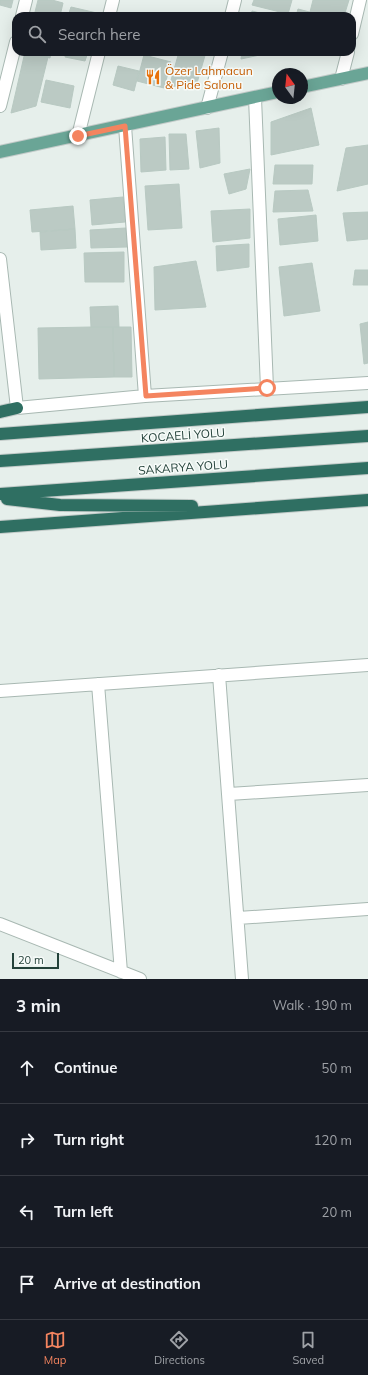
<!DOCTYPE html>
<meta charset="utf-8">
<style>
body{margin:0;font-family:Mulish,sans-serif;background:#20242c;color:#f1f3f6}
.compass{position:absolute;left:272px;top:68px;width:36px;height:36px;border-radius:50%;background:#171b24;box-shadow:0 4px 16px #0002;rotate:345deg}
.scale{position:absolute;left:12px;bottom:10px;width:47px;box-sizing:border-box;padding-left:4px;border:2px solid #24423a;border-top:0;font-size:11px;line-height:14px;white-space:nowrap;color:#24423a;-webkit-text-stroke:3px #f7fbf9;paint-order:stroke}
.stop{position:absolute;width:12px;height:12px;margin:-9px;border:3px solid #f4845f;border-radius:50%;background:#fff}
.stop.end{background:#f4845f;border-color:#fff;box-shadow:0 1px 4px #0008}
.list{margin:0;padding:0;list-style:none}
h2{display:flex;justify-content:space-between;align-items:center;height:52px;margin:0;padding:0 16px;font-size:17px}
h2 small{font-size:13px;font-weight:400;color:#9ea1a6}
.list li{display:grid;grid-template-columns:26px 1fr auto;gap:12px;align-items:center;box-sizing:border-box;height:72px;padding:0 16px;border-top:1px solid #363941}
.list b{display:block;font-size:15px;white-space:nowrap}
.list em{font-size:13px;font-style:normal;color:#9ea1a6}
.icon{flex:none;width:22px;height:22px;fill:none;stroke:currentColor;stroke-width:2;stroke-linecap:round;stroke-linejoin:round}
.map{position:relative;flex:none;width:368px;height:979px;overflow:hidden}
.search{position:absolute;background:#171b24;box-shadow:0 4px 16px #0002;left:12px;right:12px;top:12px;height:44px;display:flex;align-items:center;gap:10px;box-sizing:border-box;padding:0 14px;border-radius:12px;color:#9ea1a6;font-size:15px}
.sheet{height:340px;background:#171b24}
nav{display:flex;justify-content:space-around;align-items:center;box-sizing:border-box;height:56px;border-top:1px solid #363941;background:#171b24;font-size:11px;color:#9ea1a6}
nav a{display:grid;justify-items:center;gap:2px}
nav .on{color:#f4845f}
.map>svg:first-child{display:block}
.building{fill:#bbcac4;stroke:#b8c9c2}
.lines{fill:none;stroke-linecap:round;stroke-linejoin:round}
.minor-casing{stroke:#a8b8b2;stroke-width:14}
.major-casing{stroke:#c2cac8;stroke-width:14}
.highway-casing{stroke:#c2cac8;stroke-width:14}
.minor{stroke:#fff;stroke-width:12}
.major{stroke:#6aa596;stroke-width:12}
.highway{stroke:#2f6f62;stroke-width:12}
.route{stroke:#f4845f;stroke-width:5}
.labels{text-anchor:middle;dominant-baseline:central;stroke-width:3;stroke-linejoin:round;paint-order:stroke}
.food-label{font-size:12px;fill:#c56008;stroke:#f7fbf9;text-anchor:start}
.street-label{font-size:12px;fill:#24423a;stroke:#f7fbf9}
</style>
<div class="map">
<svg width="368" height="979" viewBox="0 0 368 979">
<rect width="100%" height="100%" fill="#e6efeb"/>
<!-- building -->
<path class="building" d="M0,0H13L11,8L0,5Z
M38,0H52L63,3L60,16H34Z
M254,0H292L288,14L252,5Z
M313,0H349L344,16H326L310,12Z
M71,7L97,13L96,16H68Z
M298,9L321,15V16H296Z
M252,11L272,16H251Z
M25,52H51L50,58Z
M25,52L48,57L36,106L11,113Z
M66,52H88L85,61L65,57Z
M179,52H206L197,83L169,87Z
M242,52H274L241,59Z
M144,55L171,62L164,88L137,81Z
M118,66L139,71L134,91L113,85Z
M46,80L74,86L70,108L41,102Z
M311,108L319,145L271,155V122Z
M219,128L220,163L200,168L196,131Z
M169,134H186L189,169L170,170Z
M165,137L166,170L141,172L140,139Z
M368,145V184L337,191L346,148Z
M275,165H313L312,184H273Z
M250,169L246,189L229,194L224,174Z
M179,184L182,228L148,230L145,186Z
M308,190L313,211L273,212L275,191Z
M123,197L125,222L92,225L90,200Z
M73,206L75,229L32,232L30,210Z
M250,209V238L213,242L211,211Z
M368,212V239L347,241L343,213Z
M316,215L318,241L280,245L278,219Z
M126,228L127,247L91,248L90,230Z
M75,229L76,248L41,250L40,232Z
M249,244V267L217,271L216,246Z
M124,252V282H85L84,253Z
M196,261L206,307L155,310L154,267Z
M312,263L320,311L284,316L279,267Z
M355,270H368V285H353Z
M118,306L119,327H91L90,307Z
M368,322V363L364,364L360,324Z
M91,327H113L114,377L39,379L38,328Z
M113,327H131L132,377H114Z"/>
<g class="lines">
<defs>
<path id="minor" d="M22,16L26,0
M109,16L113,0
M231,16L235,0
M352,34L360,0
M341,79L348,52
M255,98L267,388
M0,106L16,42
M207,108L222,52
M125,126L145,396
M78,136L99,52
M0,259L17,408L145,396L368,383
M219,675L242,979
M98,684L121,972
M0,691L368,665
M229,794L368,785
M238,918L368,909
M0,924L140,979"/>
<path id="major" d="M302,87L368,73
M0,152L278,92"/>
<path id="highway" d="M0,412L17,408
M0,434L368,407
M0,461L368,436
M0,494L368,468
M7,499L60,505L192,506
M0,527L368,500"/>
</defs>
<!-- minor casing -->
<use href="#minor" class="minor-casing"/>
<!-- major casing -->
<use href="#major" class="major-casing"/>
<!-- highway casing -->
<use href="#highway" class="highway-casing"/>
<!-- minor -->
<use href="#minor" class="minor"/>
<!-- major -->
<use href="#major" class="major"/>
<!-- highway -->
<use href="#highway" class="highway"/>
</g>
<g class="lines">
<!-- route -->
<path class="route" d="M78,136L125,126L146,396L267,388"/>
</g>
<!-- icons -->
<defs>
<symbol id="restaurant-bare" viewBox="-9 -9 18 18"><path d="M-5-6h1v4h1v-4h1v4h1v-4h1v5L-1.5 .5V6h-2V.5L-5-1ZM5-6V6H3V1.5H1.5Q1.5-4 5-6Z" fill="#e8710a" stroke="#f7fbf9" stroke-width="2.5" paint-order="stroke"/></symbol>
</defs>
<g fill-rule="evenodd">
<use href="#restaurant-bare" x="142" y="66" width="22" height="22"/>
</g>
<g class="labels">
<!-- food labels -->
<g class="food-label">
<text x="165" y="70">Özer Lahmacun<tspan x="165" dy="14">&amp; Pide Salonu</tspan></text>
</g>
<!-- street labels -->
<g class="street-label">
<text transform="translate(183 435) rotate(-4)">KOCAELİ YOLU</text>
<text transform="translate(183 467) rotate(-4)">SAKARYA YOLU</text>
</g>
</g>
</svg>
<svg class="compass" viewBox="-18 -18 36 36"><path d="M0-13l5 13h-10z" fill="#e53935"/><path d="M0 13l5-13h-10z" fill="#9ea1a6"/></svg>
<div class="scale">20 m</div>
<div class="stop" style="left:267px;top:388px"></div>
<div class="stop end" style="left:78px;top:136px"></div>
<div class="search"><svg class="icon" aria-label="search" viewBox="0 0 24 24"><circle cx="10" cy="10" r="6"/><path d="M15 15l6 6"/></svg>Search here</div>
</div>
<section class="sheet">
<h2>3 min<small>Walk · 190 m</small></h2>
<ul class="list">
<li><svg class="icon" aria-label="ahead" viewBox="0 0 24 24"><path d="M12 20V5M6 11l6-6 6 6"/></svg><div><b>Continue</b></div><em>50 m</em></li>
<li><svg class="icon" aria-label="right" viewBox="0 0 24 24"><path d="M7 20v-9h11M14 6l5 5-5 5"/></svg><div><b>Turn right</b></div><em>120 m</em></li>
<li><svg class="icon" aria-label="left" viewBox="0 0 24 24"><path d="M17 20v-9H6M10 6l-5 5 5 5"/></svg><div><b>Turn left</b></div><em>20 m</em></li>
<li><svg class="icon" aria-label="arrive" viewBox="0 0 24 24"><path d="M6 21V4h12l-3 4 3 4H6"/></svg><div><b>Arrive at destination</b></div></li>
</ul>
</section>
<nav>
<a class="on"><svg class="icon" aria-label="map" viewBox="0 0 24 24"><path d="M3 6l6-2 6 2 6-2v14l-6 2-6-2-6 2zM9 4v14M15 6v14"/></svg>Map</a>
<a><svg class="icon" aria-label="directions" viewBox="0 0 24 24"><path d="M12 3l9 9-9 9-9-9zM9 14v-3h6M13 9l2 2-2 2"/></svg>Directions</a>
<a><svg class="icon" aria-label="saved" viewBox="0 0 24 24"><path d="M7 4h10v16l-5-4-5 4z"/></svg>Saved</a>
</nav>
